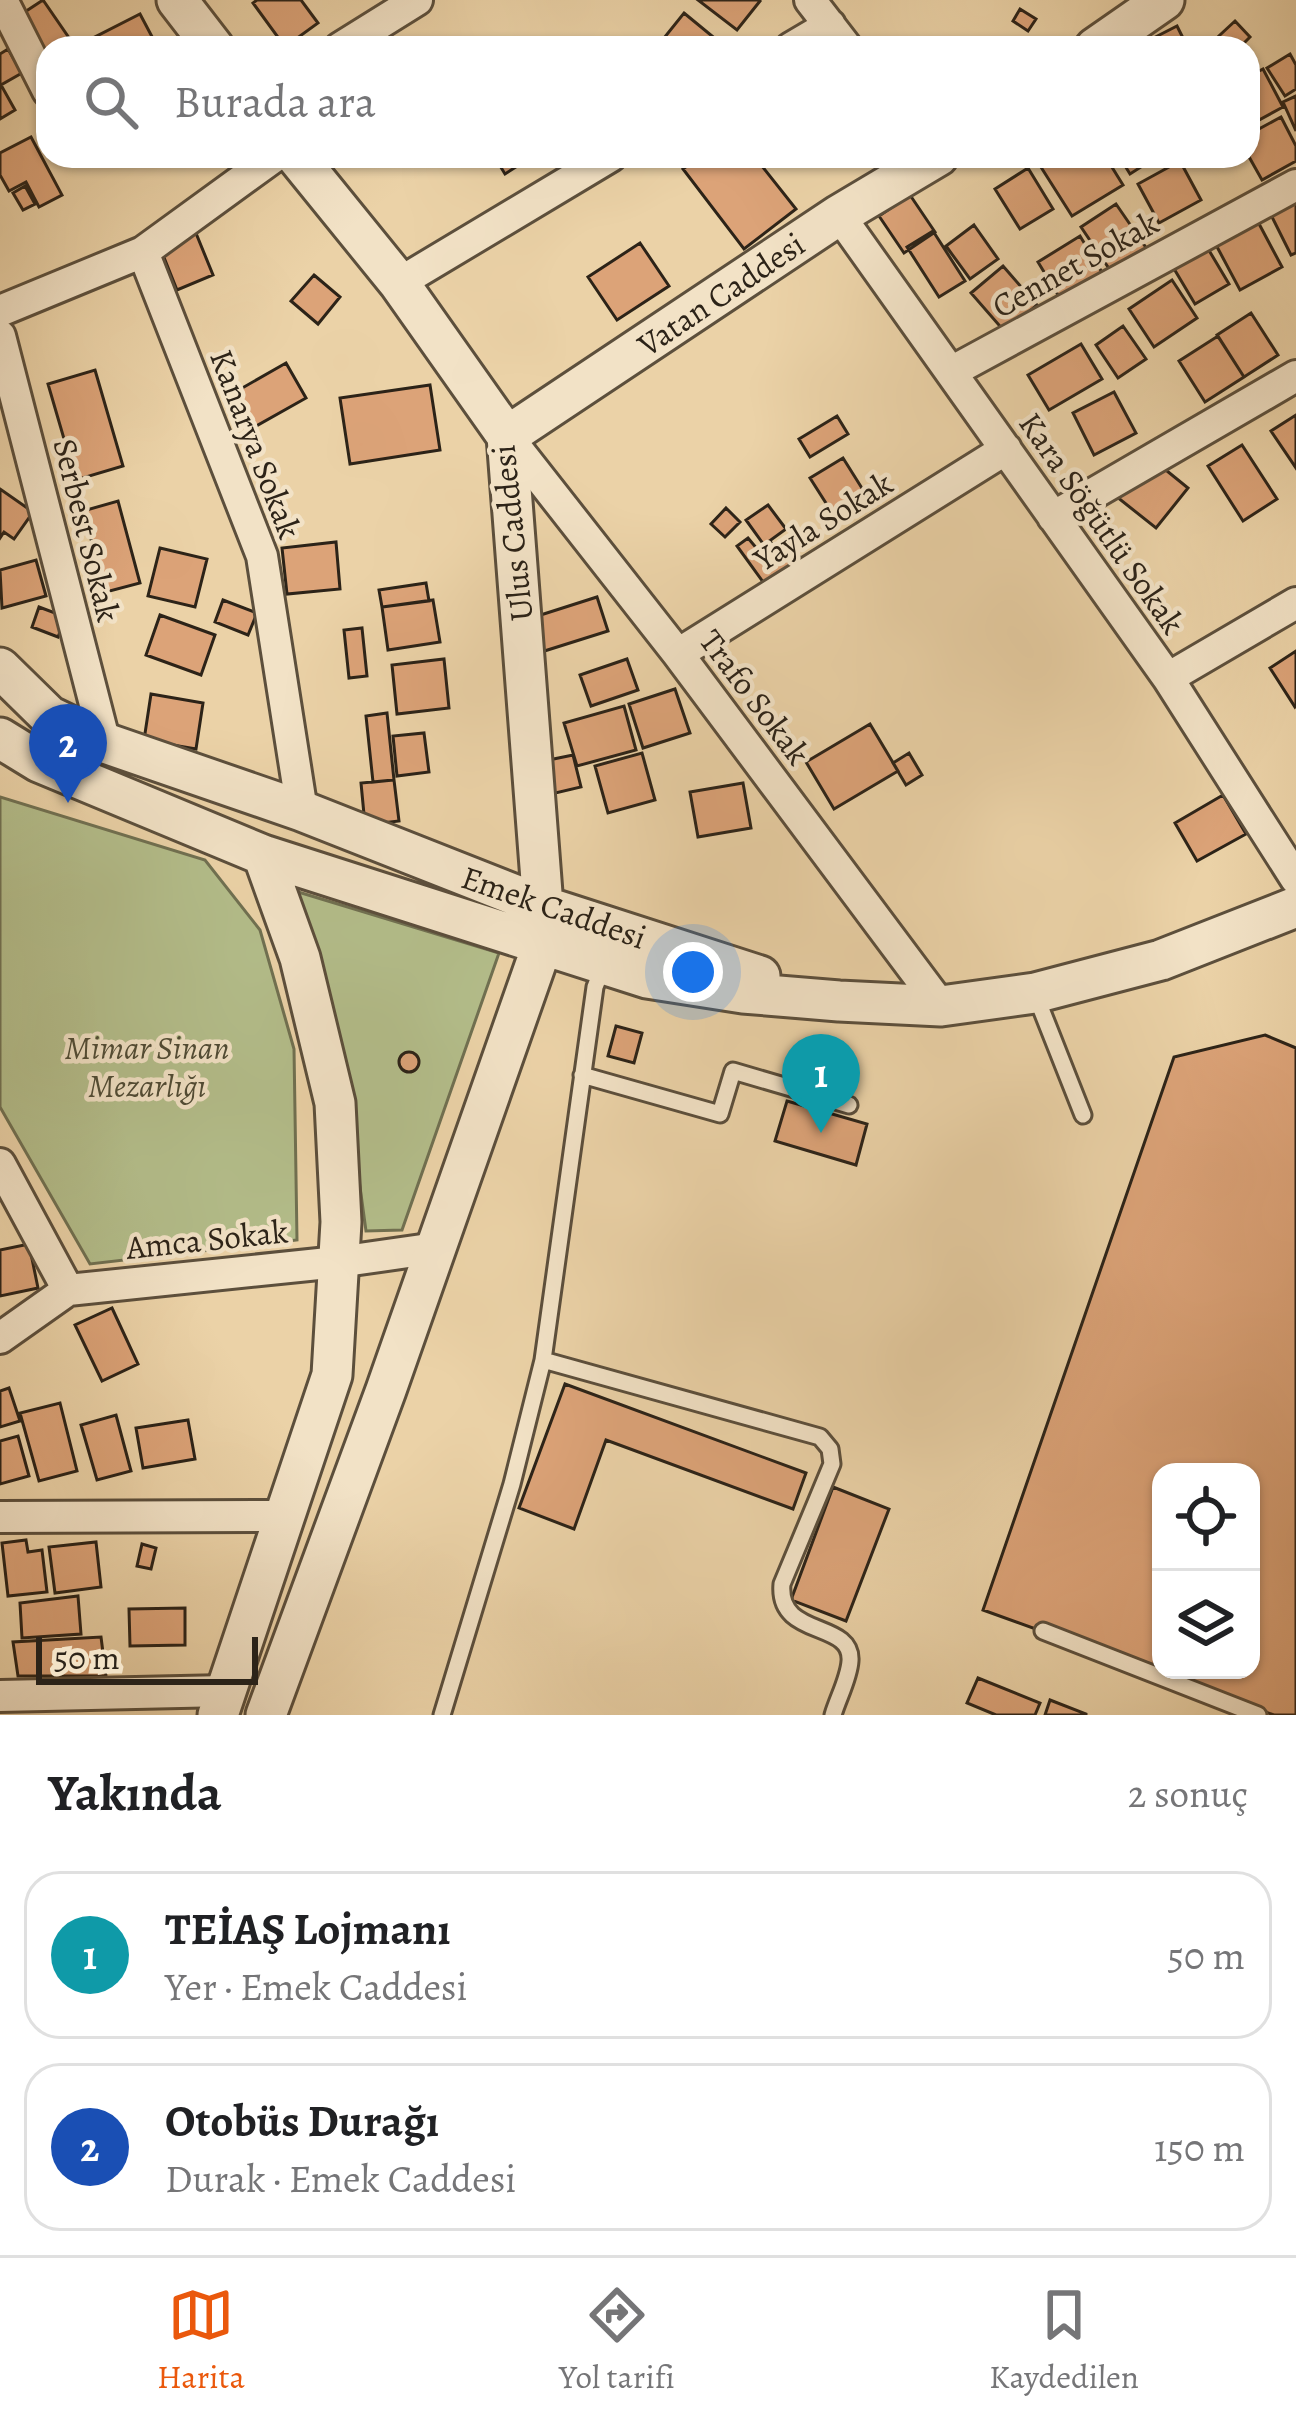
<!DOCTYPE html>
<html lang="tr">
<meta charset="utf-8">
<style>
body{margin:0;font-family:Alegreya,serif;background:#f6f6f6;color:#202124}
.controls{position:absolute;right:36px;bottom:36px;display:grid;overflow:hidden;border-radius:24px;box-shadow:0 3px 9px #0004}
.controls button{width:108px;height:108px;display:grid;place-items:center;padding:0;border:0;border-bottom:3px solid #e0e0e0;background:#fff;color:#202124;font:60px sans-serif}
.scale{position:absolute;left:36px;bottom:30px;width:222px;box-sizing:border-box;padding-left:12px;border:6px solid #2c2318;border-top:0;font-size:33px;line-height:42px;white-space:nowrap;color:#2c2318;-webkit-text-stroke:9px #f2e2c6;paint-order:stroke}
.you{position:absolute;left:693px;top:972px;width:42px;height:42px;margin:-30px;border:9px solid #fff;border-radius:50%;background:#1a73e8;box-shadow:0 0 0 18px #1a73e833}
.badge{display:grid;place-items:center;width:78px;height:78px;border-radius:50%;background:#ea580c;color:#fff;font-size:39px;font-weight:700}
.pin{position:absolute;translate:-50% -99px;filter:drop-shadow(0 3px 6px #0008)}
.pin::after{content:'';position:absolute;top:63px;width:42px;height:36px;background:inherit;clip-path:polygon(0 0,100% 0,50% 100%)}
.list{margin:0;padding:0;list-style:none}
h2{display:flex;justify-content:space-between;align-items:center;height:156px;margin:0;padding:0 48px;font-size:51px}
h2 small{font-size:39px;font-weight:400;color:#757577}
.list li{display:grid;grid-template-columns:78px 1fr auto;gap:36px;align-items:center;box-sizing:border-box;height:168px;margin:0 24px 24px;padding:0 24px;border:3px solid #e0e0e0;border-radius:36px}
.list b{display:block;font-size:45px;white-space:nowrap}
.list p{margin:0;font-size:39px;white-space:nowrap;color:#757577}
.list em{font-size:39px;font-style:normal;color:#757577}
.icon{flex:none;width:66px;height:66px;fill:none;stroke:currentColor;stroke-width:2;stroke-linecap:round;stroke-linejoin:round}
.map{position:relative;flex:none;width:1296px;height:1715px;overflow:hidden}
.search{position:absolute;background:#fff;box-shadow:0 3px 9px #0004;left:36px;right:36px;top:36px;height:132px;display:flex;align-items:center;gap:30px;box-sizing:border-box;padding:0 42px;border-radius:36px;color:#757577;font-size:45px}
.sheet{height:540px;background:#fff}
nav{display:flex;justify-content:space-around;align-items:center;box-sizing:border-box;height:168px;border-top:3px solid #e0e0e0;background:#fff;font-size:33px;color:#757577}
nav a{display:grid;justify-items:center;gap:6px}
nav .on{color:#ea580c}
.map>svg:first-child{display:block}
.green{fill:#b3bd8a;stroke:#707051;stroke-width:3}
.building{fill:#dca378;stroke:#2c2318;stroke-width:3;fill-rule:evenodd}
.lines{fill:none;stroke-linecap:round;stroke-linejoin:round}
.service-casing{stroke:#5c4f3c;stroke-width:21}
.minor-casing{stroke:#5c4f3c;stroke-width:36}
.tertiary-casing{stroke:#5c4f3c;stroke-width:45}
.service{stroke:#f2e2c6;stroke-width:15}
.minor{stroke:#f2e2c6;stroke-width:30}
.tertiary{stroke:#f2e2c6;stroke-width:39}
.labels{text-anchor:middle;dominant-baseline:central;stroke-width:9;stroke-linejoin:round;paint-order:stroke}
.street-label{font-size:33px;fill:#2c2318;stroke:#f2e2c6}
.park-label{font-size:33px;font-style:italic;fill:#4e4a34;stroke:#f2e2c6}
</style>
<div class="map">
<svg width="1296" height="1715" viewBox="0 0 1296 1715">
<rect width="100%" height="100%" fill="#ebd2a7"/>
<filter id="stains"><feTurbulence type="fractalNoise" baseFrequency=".00167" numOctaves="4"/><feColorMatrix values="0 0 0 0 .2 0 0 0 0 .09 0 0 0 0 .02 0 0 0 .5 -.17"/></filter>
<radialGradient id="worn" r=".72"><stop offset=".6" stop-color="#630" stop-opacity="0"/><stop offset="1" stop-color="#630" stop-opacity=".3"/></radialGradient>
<!-- green -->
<path class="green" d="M0,797L205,860L260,930L294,1049L297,1240L90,1264L0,1107Z
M295,891L499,953L402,1230L366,1231L340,1040Z"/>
<!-- building -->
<path class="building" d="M43,0L76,48H48V88L5,25Z
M257,0H301L318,23L285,47L253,3Z
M698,0H759L760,1L737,30Z
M1020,9L1036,19L1028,31L1013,21Z
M684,13L723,45L721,48H656Z
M140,14L158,48H101L95,37Z
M1235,21L1250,37L1239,48H1206Z
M1177,26L1188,48H1134Z
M8,49L22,73L1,85L15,110L0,119V54Z
M1290,54L1296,65V89L1285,96L1267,68Z
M1263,69L1283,107L1248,126V77Z
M1296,96V131L1283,102Z
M1281,117L1296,146V161L1262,180L1248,155V135Z
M31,137L62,195L39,207L26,182L9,191L0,175V153Z
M494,156H533L505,174Z
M700,156H754L796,209L744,249L683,169Z
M1052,156H1105L1123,185L1072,216L1039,164Z
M1119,156H1158L1130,174Z
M1180,161L1201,200L1159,223L1138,184Z
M1028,168L1053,209L1020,229L995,189Z
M25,186L35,204L23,210L13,193Z
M910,195L935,232L904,253L879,216Z
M1296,197V253L1291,255L1269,211Z
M1116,204L1147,249L1112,273L1081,227Z
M189,216L213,275L177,290L153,230Z
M1257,220L1282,267L1240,290L1215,243Z
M974,225L998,259L970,279L946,246Z
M933,231L965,281L939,297L907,247Z
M1080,236L1106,279L1064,305L1038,262Z
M1204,242L1229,284L1195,304L1170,262Z
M640,243L669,286L617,320L588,277Z
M1003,266L1037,305L1005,332L971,293Z
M314,275L340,297L318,324L291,301Z
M1172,280L1197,318L1154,347L1129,309Z
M1251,313L1278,355L1244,377L1217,335Z
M1123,326L1146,359L1118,378L1096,345Z
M1218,336L1244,377L1205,402L1179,361Z
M1081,344L1102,379L1049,410L1028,375Z
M286,363L306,398L249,430L230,395Z
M95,370L123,466L76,480L48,384Z
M430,385L440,450L350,464L340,398Z
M1114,392L1136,433L1094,455L1073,413Z
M1296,415V468L1271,431Z
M837,416L848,434L810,457L799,439Z
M1242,445L1277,499L1243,521L1208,466Z
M1140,449L1188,488L1156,528L1107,489Z
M843,458L870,501L838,522L810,478Z
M0,489L33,512L14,539L4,532L0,538Z
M118,501L140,583L106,592L83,511Z
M768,505L786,529L764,545L746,520Z
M726,508L740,522L725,537L711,524Z
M748,538L758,550L770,541L775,548L786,540L802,560L766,586L737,546Z
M336,542L340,589L287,594L282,548Z
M160,548L207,559L195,607L148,596Z
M36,560L46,596L2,608L0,570Z
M426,583L429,601L382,607L379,590Z
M597,597L608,631L538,653L528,619Z
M223,600L257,613L248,635L215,622Z
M433,600L440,642L388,650L382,607Z
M39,607L66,617L58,637L32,627Z
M160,615L215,635L201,675L146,655Z
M362,628L367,676L349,678L344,630Z
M1296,651V706L1295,707L1270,668Z
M444,659L449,708L397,714L392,665Z
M627,659L638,690L591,706L580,675Z
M675,689L690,733L643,748L629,704Z
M151,694L203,703L196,749L144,740Z
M624,706L636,750L577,766L564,723Z
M387,713L394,780L373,782L366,716Z
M870,724L898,771L834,809L806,762Z
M424,733L429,772L397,776L393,736Z
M642,753L655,800L608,813L595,766Z
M909,753L922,775L906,785L893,763Z
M573,755L581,787L547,795L539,762Z
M394,780L399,821L365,825L361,783Z
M743,783L751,828L698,837L690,792Z
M1223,795L1246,834L1197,861L1175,823Z
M616,1026L642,1033L634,1063L608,1056Z
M1265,1035L1296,1048V1715H1274L983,1610L1174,1057ZM1161,1472H1251V1670H1161Z
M399 1062a10 10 0 1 1 20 0a10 10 0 1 1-20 0Z
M787,1101L867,1124L856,1165L775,1141Z
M29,1244L38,1288L0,1296V1250Z
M112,1308L138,1364L102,1381L75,1325Z
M565,1384L806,1473L793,1509L606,1440L574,1529L519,1508Z
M9,1388L20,1421L0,1427V1391Z
M60,1403L77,1471L39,1481L20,1413Z
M116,1415L131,1471L97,1480L81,1425Z
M188,1420L195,1459L143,1468L136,1428Z
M18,1436L29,1476L0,1484V1441Z
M833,1487L889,1509L846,1621L791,1600Z
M26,1540L28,1552L42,1550L47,1592L8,1596L2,1543Z
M96,1542L101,1587L55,1593L49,1547Z
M142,1544L156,1548L151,1569L137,1566Z
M78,1596L81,1634L22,1638L20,1603Z
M185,1608V1645L130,1646L129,1609Z
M101,1637L106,1676H18L13,1642Z
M978,1678L1040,1703L1035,1715H996L967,1703Z
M1050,1700L1086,1714V1715H1045Z"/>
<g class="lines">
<defs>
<path id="service" d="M1036,996L1083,1115
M582,1075L720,1114L733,1071L849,1105
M543,1360L820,1437L830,1449L832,1464L782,1584C777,1639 853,1620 850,1661C849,1678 838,1698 833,1715
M1043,1631L1258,1715
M442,1715L512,1484L543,1360L595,987L603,967"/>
<path id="minor" d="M2,0L48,91
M810,0L847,48
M340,48L417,0
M791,48L830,25
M839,215L1168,678L1296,879
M143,252L262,556L302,811
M399,283L611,156
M0,311L143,252L275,156
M0,336L105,743
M951,372L1296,185
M507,436L678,654L941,1006
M1053,517L1296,376
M678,654L1006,449
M1168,678L1296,603
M0,1164L68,1290
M0,1338L68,1290L338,1262L436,1248
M0,1517L285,1516
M0,1696L226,1691"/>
<path id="tertiary" d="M177,0L214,48
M1095,48L1164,0
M507,436L839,215L938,156
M0,668L49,716L105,743L302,811L543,906L760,976
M0,738L39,762L263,855L647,978L743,993L839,1001L941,1006L1035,993L1161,960L1296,907
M218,1715L332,1375L341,1222L335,1103L300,958L263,855
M266,1715L386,1390L542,946L543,906L507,436L399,283L296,156"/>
</defs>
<!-- service casing -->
<use href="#service" class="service-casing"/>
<!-- minor casing -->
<use href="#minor" class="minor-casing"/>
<!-- tertiary casing -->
<use href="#tertiary" class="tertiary-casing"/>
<!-- service -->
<use href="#service" class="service"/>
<!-- minor -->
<use href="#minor" class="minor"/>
<!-- tertiary -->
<use href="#tertiary" class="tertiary"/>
</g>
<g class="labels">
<!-- street labels -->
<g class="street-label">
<text transform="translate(1075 264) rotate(-29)">Cennet Sokak</text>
<text transform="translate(721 294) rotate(-34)">Vatan Caddesi</text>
<text transform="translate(256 444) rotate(69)">Kanarya Sokak</text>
<text transform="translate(823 521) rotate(-32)">Yayla Sokak</text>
<text transform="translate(1102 523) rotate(55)">Kara Söğütlü Sokak</text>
<text transform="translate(87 530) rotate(76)">Serbest Sokak</text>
<text transform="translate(512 533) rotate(-96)">Ulus Caddesi</text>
<text transform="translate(755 697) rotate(53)">Trafo Sokak</text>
<text transform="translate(554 907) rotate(19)">Emek Caddesi</text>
<text transform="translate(207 1239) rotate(-6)">Amca Sokak</text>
</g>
<!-- park labels -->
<g class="park-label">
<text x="147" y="1047">Mimar Sinan<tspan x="147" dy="38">Mezarlığı</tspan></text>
</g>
</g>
<rect width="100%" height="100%" filter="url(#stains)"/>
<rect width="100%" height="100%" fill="url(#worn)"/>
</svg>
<div class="controls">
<button><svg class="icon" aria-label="locate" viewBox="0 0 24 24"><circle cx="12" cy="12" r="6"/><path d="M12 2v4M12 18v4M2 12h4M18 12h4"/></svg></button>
<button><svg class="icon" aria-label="layers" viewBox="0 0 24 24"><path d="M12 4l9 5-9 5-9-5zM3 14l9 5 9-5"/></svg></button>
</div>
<div class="scale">50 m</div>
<div class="you"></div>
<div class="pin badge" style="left:821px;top:1133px;background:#0f9aa8">1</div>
<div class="pin badge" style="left:68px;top:803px;background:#1a4fb4">2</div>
<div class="search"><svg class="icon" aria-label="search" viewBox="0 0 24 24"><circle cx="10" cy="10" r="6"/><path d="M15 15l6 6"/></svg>Burada ara</div>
</div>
<section class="sheet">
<h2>Yakında<small>2 sonuç</small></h2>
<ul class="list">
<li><span class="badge" style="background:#0f9aa8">1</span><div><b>TEİAŞ Lojmanı</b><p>Yer · Emek Caddesi</p></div><em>50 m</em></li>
<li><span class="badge" style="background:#1a4fb4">2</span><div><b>Otobüs Durağı</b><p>Durak · Emek Caddesi</p></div><em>150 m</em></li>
</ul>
</section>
<nav>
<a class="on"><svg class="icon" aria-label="map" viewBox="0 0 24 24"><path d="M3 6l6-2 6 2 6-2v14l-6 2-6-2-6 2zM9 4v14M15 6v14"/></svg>Harita</a>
<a><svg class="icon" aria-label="directions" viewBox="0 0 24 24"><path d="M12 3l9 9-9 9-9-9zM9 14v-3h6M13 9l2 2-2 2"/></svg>Yol tarifi</a>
<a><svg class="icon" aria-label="saved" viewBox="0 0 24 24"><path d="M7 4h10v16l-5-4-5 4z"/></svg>Kaydedilen</a>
</nav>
